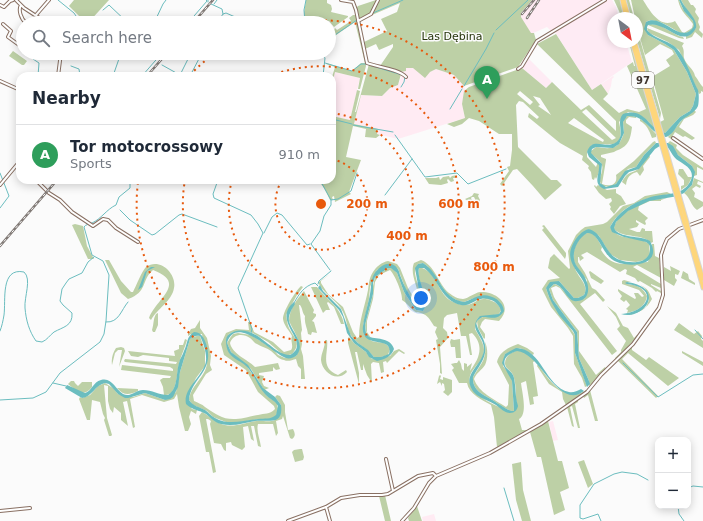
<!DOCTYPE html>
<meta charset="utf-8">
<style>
body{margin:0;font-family:"DejaVu Sans",sans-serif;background:#f2f2f3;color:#1f2937}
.controls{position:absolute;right:12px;bottom:12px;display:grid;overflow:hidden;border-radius:8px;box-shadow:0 2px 10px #0003}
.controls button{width:36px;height:36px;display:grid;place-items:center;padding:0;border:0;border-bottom:1px solid #e0e1e3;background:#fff;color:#1f2937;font:20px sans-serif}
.compass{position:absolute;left:607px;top:12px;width:36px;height:36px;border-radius:50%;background:#fff;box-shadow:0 2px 10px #0003;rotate:148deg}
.you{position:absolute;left:421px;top:298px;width:14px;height:14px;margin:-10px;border:3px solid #fff;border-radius:50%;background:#1a73e8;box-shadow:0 0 0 6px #1a73e833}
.badge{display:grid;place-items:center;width:26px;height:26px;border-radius:50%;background:#d93025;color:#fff;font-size:13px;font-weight:700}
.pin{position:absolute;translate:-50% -33px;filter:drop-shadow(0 1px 2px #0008)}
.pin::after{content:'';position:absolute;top:21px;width:14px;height:12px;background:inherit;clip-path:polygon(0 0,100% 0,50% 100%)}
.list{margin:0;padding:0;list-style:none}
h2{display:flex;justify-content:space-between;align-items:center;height:52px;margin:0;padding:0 16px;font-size:17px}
h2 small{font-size:13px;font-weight:400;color:#747a83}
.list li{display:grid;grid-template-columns:26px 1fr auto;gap:12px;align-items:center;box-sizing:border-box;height:60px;padding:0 16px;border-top:1px solid #e0e1e3}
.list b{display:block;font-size:15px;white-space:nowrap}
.list p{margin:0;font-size:13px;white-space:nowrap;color:#747a83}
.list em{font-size:13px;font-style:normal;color:#747a83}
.icon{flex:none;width:22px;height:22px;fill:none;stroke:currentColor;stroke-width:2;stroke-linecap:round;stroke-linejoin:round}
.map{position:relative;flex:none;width:703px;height:521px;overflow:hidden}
.search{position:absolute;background:#fff;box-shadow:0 2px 10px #0003;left:16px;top:16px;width:320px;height:44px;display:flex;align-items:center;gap:10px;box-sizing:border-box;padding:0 14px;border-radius:22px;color:#747a83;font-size:15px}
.panel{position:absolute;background:#fff;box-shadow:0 2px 10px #0003;left:16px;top:72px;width:320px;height:112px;border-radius:12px}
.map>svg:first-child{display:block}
.commercial{fill:#feebf4}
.industrial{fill:#ffebf3}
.green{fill:#bdd0a6;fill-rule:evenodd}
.water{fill:#6bbdbf}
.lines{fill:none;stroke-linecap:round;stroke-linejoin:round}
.stream{stroke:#6bbdbf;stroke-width:1}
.minor-casing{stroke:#897063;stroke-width:4}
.major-casing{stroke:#d9d6d5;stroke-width:5}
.minor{stroke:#fff;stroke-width:2}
.major{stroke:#fed67b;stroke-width:3}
.rail-casing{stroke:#807975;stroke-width:2.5}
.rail{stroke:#fbfbfb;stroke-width:1;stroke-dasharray:3;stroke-linecap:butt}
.major-bridge-casing{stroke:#d9d6d5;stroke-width:5;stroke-linecap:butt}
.major-bridge{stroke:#fed67b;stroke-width:3}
.ring{fill:none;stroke:#e8590c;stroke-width:2;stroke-dasharray:2 4}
.labels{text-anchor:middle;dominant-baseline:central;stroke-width:3;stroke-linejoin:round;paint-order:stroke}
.shield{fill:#fbfbfb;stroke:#77706c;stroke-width:1}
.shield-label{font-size:10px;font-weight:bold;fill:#3f342e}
.park-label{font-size:11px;fill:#26350c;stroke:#fbfbfb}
.centre{fill:#e8590c;stroke:#fbfbfb;stroke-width:2}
.ring-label{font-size:12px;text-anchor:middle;font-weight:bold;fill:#e8590c;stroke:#fbfbfb;stroke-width:3;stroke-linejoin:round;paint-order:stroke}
</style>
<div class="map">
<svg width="703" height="521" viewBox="0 0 703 521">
<rect width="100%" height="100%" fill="#fbfbfb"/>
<!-- commercial -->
<path class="commercial" d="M608,0H612L616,7L619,18H613V42H626L632,62L592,90L555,32Z
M529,59L552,82L546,88L522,68Z"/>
<!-- industrial -->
<path class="industrial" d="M532,0H602L551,31L547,27L531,34L521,17V13Z
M406,68H414L430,72L436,69L454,75L458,78L464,86L465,90L462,104L465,118L398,139L377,134L378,129L354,124L361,95L382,96L390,88L398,85L401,77L400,72Z
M335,72L360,78L350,120L332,116V84Z
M613,76L614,77L612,79L611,86L608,94L601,84Z
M553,421L558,440L553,441L549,422Z
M434,514L436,521H423L422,517Z"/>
<!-- green -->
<path class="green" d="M74,0H109L88,23H86L69,6Z
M306,0H327V3L331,5L332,9L331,12L348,16V17L334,27L329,21H325L324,23H306L304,13Z
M376,0H378L372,13L360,19L358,18L356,8L358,6Z
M379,0H532L521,13V17L531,33H534L536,40L518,67L464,86L454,75L436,69L430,72L425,78L413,68H406V71L400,72L380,66L393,47V44L379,50L376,44L365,49L364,42L387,31L381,19L397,12L400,3L372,15Z
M614,0H620L625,18H622L619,11Z
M626,0H629L634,18H631Z
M631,0H643C650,11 660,29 675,21L682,32L684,33L692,28L693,24C687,15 681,13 678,0H679C681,5 683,10 687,14C689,17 692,19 694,22C697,29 688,33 682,34C673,29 656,16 646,22L648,35L665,44L674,50L687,72L696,94L693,106L690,111L680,117L665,133H663L660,122L664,120L652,77L670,66L666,60L674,54L672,50L660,44L645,55L638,31L637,18H635Z
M681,0H688L691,5H693L696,9L695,12L699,18L698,22L700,27L699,30L703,34L702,38L695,32L692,37L686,39V36L696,28L692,16L688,12Z
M353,15H356L366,66L360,89H358L360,78L335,72L332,84V77L335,67L326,64V63L352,71L361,63H365L355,22L329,40V31H332L333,33L335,32L334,30L335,28L337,30L351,21L349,18Z
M651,24L659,25L679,36L683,37L684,39L679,38L648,25Z
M647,28L684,43L682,46C685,51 683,54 684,58C686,65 694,69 695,76C698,79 699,83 703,87V92L701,91V93L699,94L679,50L668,42L649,33Z
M637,29L661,113L660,119L637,41Z
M556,34L592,90L601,84L608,94L603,99L619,113L627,109L639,112L646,109L627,66L633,62L634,66H635L629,42H631L656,130C648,121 641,113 628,112L619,122C626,152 609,142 592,145L587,152V157L596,167L598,162C601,168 599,173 596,179L595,177L594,180L592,179L591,172L588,168L589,166L582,160L583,156L560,143L528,117L529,113L537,119L539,117L523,102L519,101L516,105L518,147L551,180H557L562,185L545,200L533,186L517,169L513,170L502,186L500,184L509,171L507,167L510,166L512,150V134H499L479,121L469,118L462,124L454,127L447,124L465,118L462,104L464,91L469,87L522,68L546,88L552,82L581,110L589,105L616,131V121L537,44ZM520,91L533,102L530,105L517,94ZM533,96L540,98L551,115L538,106L540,105ZM586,109L616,138L612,140L583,113L582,112ZM574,118L604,140L603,142L599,140L568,123Z
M13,51L27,61L24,65H22L9,56Z
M369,64L399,73L401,74L398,85L390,88L382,96L361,95L354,124L378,129L377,134L380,135L376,138L365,137L366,129L353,126L346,157L361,160L349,192L351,194L335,202L334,196L332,197L333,200H330L324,188L318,180H332V116L350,120L357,90L360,91L355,112H356Z
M694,110L696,112L693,115L684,119L679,127L695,138L692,140L685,136L683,137L675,132L671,139L668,137L682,120Z
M629,115L636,117V118L629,117L626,120V123L632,127C631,134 630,144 622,148C619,150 617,150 614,152L601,155V157L606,159V160L602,184C610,187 618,185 616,175L634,161L653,142L655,141L656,143L644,155L636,167L628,169L616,184L610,187L603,186L599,181C604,166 605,164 591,154V151L596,147C605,148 616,151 621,140C622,138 624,134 624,132C624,125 620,119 629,115Z
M640,119L644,121L656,134V137L652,138C649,130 647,125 640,121Z
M670,141L677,145L676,148L683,155L703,168V170L697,167V175L694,176L692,166L678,155L668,143Z
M649,155L650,157L643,166L644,170L640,176L637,172C630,174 627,177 626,185L622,182C629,169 632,175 639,168C643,164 646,159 649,155Z
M679,169H683L688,177H692L688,185L681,190V186L684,185V180L678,174Z
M457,175L455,178H453L454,181L451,182L448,179L447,180L448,183L441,185L429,184L425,178H436L439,177L440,180L443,177L449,176L450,178L452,176Z
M694,178L703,182V183L698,181L697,184L701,186L700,188L696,186L692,189L695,193L694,197L703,202V206L697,210C691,206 690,197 684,193L692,185Z
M595,185L596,187L598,185L607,190L616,189V193L621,196L626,204L620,206L614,214L610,209L611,207L609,204L612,201L611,198L606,199L599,193L594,186Z
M667,192L671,194C646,198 623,203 610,227C620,243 636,234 649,244L650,255L645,260L636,262L620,260L610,254L599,236L588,229L571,249C573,255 573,265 576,271C580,279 589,286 584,295L578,298H574L559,281L546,288L549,297L575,335V353L587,386L585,387L582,378L574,364L573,336L568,328L551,307L542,289L548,280L560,278L548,268L550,258L554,254L569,269L570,268L568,251L576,235L581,230L585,227L603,224L607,222L623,206L634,203L645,196Z
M474,193L479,194L478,196L480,200L479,202L477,203L474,197H472L471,198L474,205L465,199L472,196Z
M667,198L661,200V201H650L639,206L638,210L648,218L645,221L646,224L645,225L636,220V222L639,224L637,227L629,229L637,232H640L642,228L645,229V231H652L653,242L651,243C642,233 624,239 614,229C614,216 639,203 650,200C656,199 661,199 667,198Z
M75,224L83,226L87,246L94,259H88L72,225Z
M544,225L566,253V256L565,259L542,230L544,228L542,226Z
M590,232C596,235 599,242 602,247L601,250C613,270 628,263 648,262L652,248V244H654L655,256L659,258L661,278L637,265L633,267L661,284V288L651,284V285L661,291V293L657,291L656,292L652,288L640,281L638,282L635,278L626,274L627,270L625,269L620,272L587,252L581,255L584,258L580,261L579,257H578V262L585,273L592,288L596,290L605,300L603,302L595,293L580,304L617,351L612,355L560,288L556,286L551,288L554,297L560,307L579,331V351L596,375L605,367L606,369L595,381L589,386V381L579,358L577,332L553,300L549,289L554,284C565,286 566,300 577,301L585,298L587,280C583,275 578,270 575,264C570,253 578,234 590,232Z
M105,260H109L121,281L131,292H133C136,286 142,271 146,267C160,257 177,274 174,288C172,301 157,309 151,320L149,318C156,299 188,283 153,270C141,280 148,292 128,299L121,293Z
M421,260C435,265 438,284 449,293C453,296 458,299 463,299C469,298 474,293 480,292C497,291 514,306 499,321L485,319L482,322L480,327L485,334V338L484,339L478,328L477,321L482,317L501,314L500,302L477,297L464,302L458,301L448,295L427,266L423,263L418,264C417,267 415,270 415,273C416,283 424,295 420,305H416L406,290L398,269L390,264L377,270L370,287L369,299L363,326L364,335C366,337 370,340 372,341C380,344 385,340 390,349L388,355L378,358L374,357C368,349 360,346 353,338C346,331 348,321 343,312C338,301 325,295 319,284V282L330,274L321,281V283L328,294L343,307L353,332L357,338L359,337C359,320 365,306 368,290C369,284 369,278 373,272C376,267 382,262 388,261L397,264L400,268L408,288L415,300L418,301C420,288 409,275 414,263Z
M670,266L680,271L678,275L675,274V278L677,280L674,286L664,280V267L671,271Z
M391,267L397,273L404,292L416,310L423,311C429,296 416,281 419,268H422C439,274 438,298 456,303C458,304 463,305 465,305C477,305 477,295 492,301C497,303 499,305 501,310L499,314L478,318L475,329C478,335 483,341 484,349C484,362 473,366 470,376C465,395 500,408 514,412L517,403L516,400C516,393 516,383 513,375C511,370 505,369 505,363C505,355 515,349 523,351C528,353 532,357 535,361L533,362L538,396L533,397L534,404L530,405L526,381L521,383C522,392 528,414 519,419L522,430H528L497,447L494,417L491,405C482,400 469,394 467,383H459L452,370L454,368L451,364L455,363H457L459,360L461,364L462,369L464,371V363L467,364V367L472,363L470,371C479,359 485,346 472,333L469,334L472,355H470L466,336H461L457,313L447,315L444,318L443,328L447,332L448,338L440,347L442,374L440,373V364L436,340L438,339L435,332L437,327L434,326C430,320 428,315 421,313C418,312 416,313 414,311C410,308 407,303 402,300C403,294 395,275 390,270L379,275L375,282L373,299L367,321V332L371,338L367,336L365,325L373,294V286L375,277L388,268Z
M590,271L604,281L601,284L591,278L589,272Z
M683,271L688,274L689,279L695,283V285L681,278Z
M624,280L631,282H627V284C636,285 643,287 647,296C646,306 637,311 627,313L628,310L626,309L630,305L626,300L624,302L620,299L622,296L618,291V289L635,299L636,298L634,293H638L642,297L644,296L639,290L622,284V281Z
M640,285C648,288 649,292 652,299C646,310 640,312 629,315L646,307L649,300L645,288Z
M301,286L303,287L297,295L286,315C287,319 287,324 289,328C294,338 302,343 292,354L286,356L282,354L268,342L251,332H233L229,334L226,340L230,354L246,365L267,396L277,403L278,409L276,416L270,419H259L240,422H226L213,417L207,411L193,405L189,400C190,386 206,377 207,363C208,356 203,342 202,334H191L188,336V334L191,329L195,328L200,320V328L207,338L211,356L210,365L212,370L206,374L193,395L194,401C198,403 202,404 205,407C216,414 223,420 236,419C244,419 251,416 258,415C265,413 269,415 275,409L274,406L258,392L246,370L224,355L221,344L226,333L236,329L249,330L248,322H250L254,332L273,342L284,352L291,350C294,346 290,341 292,336C289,330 284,326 283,319C283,311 295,292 301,286Z
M311,287H317C327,300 341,307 344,324H341L334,307L328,302L327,303L330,310H326L323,313Z
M304,291L314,310L313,313L316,314V316L312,321L314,322L317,333L312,332L311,335L308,334C307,327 304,323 305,316C302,313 303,309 300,305H299L302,330L301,333L302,344L301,349L303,356L305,379H301V369L298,366L296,359C292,360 288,362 284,360C278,359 276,355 271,351C267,348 262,347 257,344C254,343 253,340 250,338C243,333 233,334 230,343C232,354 247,359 255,367L278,363L280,369L276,370L273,367V371L259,373V375L264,376L262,382L264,386L269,388L264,390L251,369L231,352L227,343L230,338L233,334L238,333L251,335L273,349L278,355L285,358L296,356C304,344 294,332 289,321C289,310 297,299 304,291Z
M607,306L616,313L623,326L628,328L634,338L637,335L638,336L616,359L615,358L621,352V350L626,341L617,329L620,326L616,317Z
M158,313V325L155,332H153L152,330C154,324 153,319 156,314Z
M679,323L694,334L698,331L702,336L701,339L703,341V348L674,330Z
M197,336H200L205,351V366L196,378L186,399L192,409L197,410L196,414L191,411L189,417L191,424L188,431H185L179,407L177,394L174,399L164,402L142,395L130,399L135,427L133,428L127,401L123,402L128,426L121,420V413L114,407L113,413L110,409L108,401V386L104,385L107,418L112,435L111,436H109L104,420L105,418L103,414L100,402L92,400L90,420H87L79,399L80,397L82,398L90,395L98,386L105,383L113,388L118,394L133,397L145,393L165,400L176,392L180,372L190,339L192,337Z
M349,337L354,343L366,352L372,359L390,356L394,351L399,349L405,353L404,354L399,351L387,363L386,361L383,362L384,372L381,373L379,363L373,362L371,364L372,383L367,375L363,364V370H361L357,352H355L359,373V384L348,343V338Z
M185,339L187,340C185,348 181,355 179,364C177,372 177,385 172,392C169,395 167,395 164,395L163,387L160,380L163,378H170L171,376L121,370L122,365L173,371V369L170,367L125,362L124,361L125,359L176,364L177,362L169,361V358L143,355L138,357L131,356L128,351L175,356L174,351L179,349V345H183Z
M451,339L454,340L460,339L461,358H456L455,347H451L450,342Z
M325,340H327C329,352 319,368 338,375L346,370L347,372C337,383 322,372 321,360C321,353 325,348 325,340Z
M485,342C488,348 488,359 485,365C482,370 476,373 474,379C479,393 494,399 506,407L508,405L509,385L497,362C499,352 509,347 518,344L527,348L534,353L533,355L520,348L505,354L503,366L511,376L512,381L514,411C507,411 502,406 497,403C486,395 472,393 473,377C481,363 487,360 485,342Z
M121,347L124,348L125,351L119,367L122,350H118L115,353L112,365C111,358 113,353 116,348Z
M631,347H632V350L646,360L649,357L679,378L668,386L628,353L622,359L658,396L656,398L617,360Z
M682,351L703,362V366L682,353Z
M538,364C548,380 566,404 586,390V391L566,405L563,399L562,392L549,384L537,366Z
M440,375L441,376L440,379L443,380V377L452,380V392L448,396L443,392L445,390L444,384L442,383V386L440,382L437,384L439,376Z
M71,381H74L75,383L78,386L82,382H92V387C83,398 77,391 68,384Z
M117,388L138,389V391C129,395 124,396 117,388Z
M590,390L598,421H595L588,395L584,398L583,396Z
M277,395L280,396L285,405V412L288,430L293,429C295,433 296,436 292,439L290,438L283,416L282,419L276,421L278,433L276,436L273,424H258C256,431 260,439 261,447L258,446L254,426H251L254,441L251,439L248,426L243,427L245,447L242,450L232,445L231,442L226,443V451L224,450L221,444L214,443L210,424L211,421L208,419H206L216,472L213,473L209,452H206L199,416L202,412C208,415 213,420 219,423C231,429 244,423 256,421C263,420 268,423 275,420L281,405L275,397Z
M578,399V402L575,404L580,428H578L572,406L570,407L574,427L572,426L567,407Z
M548,421L558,461H562L569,488L560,492L565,510L554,515L541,457H537L530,432Z
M300,449H302L304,457L303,460L295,462L292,452L294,450Z
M584,460L593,484L588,488L578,462Z
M521,462L523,490L531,521H522L516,500L512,464Z
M385,495L391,521H385L379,496Z
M417,506L422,521H409L408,518Z"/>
<!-- water -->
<path class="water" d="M679,0H681C685,9 698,19 696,28C683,51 666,20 648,25L647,27V30C653,38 666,40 674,46C685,55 691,77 698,90C699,94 699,101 698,106C695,113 686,116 681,121C676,126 673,135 666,137C648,133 647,115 627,116L623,122L624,133L619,144L613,148L596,147L592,149L591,153L602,164L600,183L606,187L616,184L625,171L636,167L644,155L656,143H668L673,146L678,155L692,166L695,172L692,185L684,193L678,196L649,201L628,211L616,222L614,228C619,239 641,235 650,241C663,265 632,268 617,262C603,258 599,231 587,233C577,239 570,254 576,265C579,270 584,274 586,280C590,288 589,300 578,301C566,303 565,285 554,284L549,289L553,300L577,332L579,358L589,381L590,384L587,387L575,353V335L573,331L559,315L552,303L549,297L546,288L550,282L559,281L574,298H578L584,295C593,278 559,267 574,242C578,236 581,232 588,229C604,232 604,255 620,260C631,264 650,264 650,249C650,245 649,244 646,242L624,237L612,232L610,227C618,212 632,203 648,198C663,192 683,198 691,180C695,170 685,165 679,161C671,157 671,147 663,144L655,149L639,169L629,172L625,176L618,187L604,189C592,183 600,175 599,165L589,157L587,152C592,136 605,149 615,143C627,136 615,123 623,114C646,106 649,131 665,133L680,117L690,111L693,106L696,94L687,72L674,50L665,44L648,35L644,29L646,22C662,12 682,47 694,26L693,21L684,11Z
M423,263C441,274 440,298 464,302C469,301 474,297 479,296C489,293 503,300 504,311C497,321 493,317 482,317L477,321L476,323C478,330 482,335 484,341C489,356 479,365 473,377C472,393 486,395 497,403C503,406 507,411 514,411L512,381L502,363L505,354L516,348C542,348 545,387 569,392C573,393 577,391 581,389L584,391C558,411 540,352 517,351C511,353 502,357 505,366C507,370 513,372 514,378C516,388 515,396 518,406C517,410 515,413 510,413C505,413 500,408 496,405C487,399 474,398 470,385C466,372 483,364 484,349C484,335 467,329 480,316L499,314L501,311C499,303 490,297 481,299C474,300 469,307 461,305C440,300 440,280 424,268H419C416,280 431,300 423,311L416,310L404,292L397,273L391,268H388L375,277L373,283V294L365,325L366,333L369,337C378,339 391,338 394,349C391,357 385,359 377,361L369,357L366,352L354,343L347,333L343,317L339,310L318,288L320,285L323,291L341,309L351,336L358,343L368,350L374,357H381L389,354C394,334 360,351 363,326C364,317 367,308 369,299C373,285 368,276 382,266C384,265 387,263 391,264C396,265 399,270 400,275C404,286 409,295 416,305L418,306L421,302L415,268L418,264Z
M151,267H155L147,271L142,287L138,290L145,272Z
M627,282C668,288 643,321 621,314C647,313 661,288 627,284L625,283Z
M294,302L295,304C292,309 288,315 289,321C291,331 306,343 297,355C294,358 289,359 286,358C274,355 236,313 227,343L231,352L248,365L263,388L275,397L281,405C284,427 266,419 255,421C244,423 233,427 221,424C214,422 211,418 206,414C199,410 192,410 186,404C183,390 199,379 204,367C209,359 204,344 200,336C196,335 193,336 190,339L180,372L178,387L173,397L170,399L165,400L145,393L128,398H125L118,394L109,384L105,383C95,385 92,397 82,398L65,388L67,385L85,393C92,391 93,382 101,380C112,377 115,389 123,394C130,398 136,390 143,390C152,390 159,395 168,395C178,389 176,373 179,363C180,358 183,355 184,351C188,343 186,337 194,332C200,332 203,336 205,341C217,371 191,377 189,400C193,406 199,407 205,410C208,412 211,416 215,418C229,426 243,420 258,419C265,418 270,420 276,415L278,406C275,400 269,399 265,394C257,386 254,373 246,366C241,361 233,359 229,353C227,350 226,345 226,341C226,337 228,334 233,332C256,323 273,356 290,355C313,342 270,322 294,302Z"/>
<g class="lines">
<!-- stream -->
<path class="stream" d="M58,0L74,13L76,16L74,23
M208,0V2
M211,4L222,9L223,14
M214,4L217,0
M103,10L109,5L128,23
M373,13L403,0
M154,23L163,4L166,0
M188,23L207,1L206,0
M207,23L210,17
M217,23L223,14L226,13L249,23
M305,23L304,10L306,0
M496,30L528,0
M329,39L357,20
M33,53V59L39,63L38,76
M319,53L323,55L325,58L323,76
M325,63L352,71L361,64H366
M162,65L180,75
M369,65L402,75
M71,66L79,69L80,76
M113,76L121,53
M142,76L162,53
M181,76L180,75L191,53
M190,76L202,53
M464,86L486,49L494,33
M401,87L404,82L405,77
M450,109L462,89
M332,119L352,124
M353,125L393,132
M395,135L425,177L457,173L468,184L506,169
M0,173L9,196L0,208
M218,180L213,194L214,198L251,215L258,224L263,233L238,288L252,329L251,333
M320,180L331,200V205L324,216L320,231L311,244L330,270
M385,195L412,159
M331,200L338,199L351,191L357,173
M120,210L130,220L152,235L155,234L179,215L182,214L217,227
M264,233L272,217L277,213L282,215L307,245L310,244
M318,284L319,281L331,271
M294,303C299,294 304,286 315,283L318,286
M106,322C119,323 121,310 128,302
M695,330L703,339
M0,331C2,326 3,321 4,315C6,301 0,267 24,272C32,279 24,297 25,308C26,320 29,331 36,341L42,342C47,340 50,335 54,332C63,327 73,326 72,313L63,305L60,301L62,289L66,283L69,279L82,273L88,262L94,257
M623,363L658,397L693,375L703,374
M53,383L66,386
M0,400L33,398L46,392L60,373L100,342L104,334L106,321L109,275L103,261L92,255L84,227C86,224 88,225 92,223C101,219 107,209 116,205L119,197L130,188V180
M504,488L514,521
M688,488L693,486L703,487
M678,506L679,514L684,521
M601,521L598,514L583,519L580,518V505L594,484L614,474L622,472L637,474L648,480"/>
<defs>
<path id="minor" d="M16,0L24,8L47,23
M341,0L353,2
M353,2L356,10L367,63C377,67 399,69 406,77
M0,5L4,7L10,1L13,0
M21,5C18,10 21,19 26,23
M36,15L49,0
M358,21L371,14L378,0
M3,24L11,31L8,37L19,45L23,41
M518,69L522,66L537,41L605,0
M58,76L61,53
M0,81L20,90
M673,138L703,159
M36,180L49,193L60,200L72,212L93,226L103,219L108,220L116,228L138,242
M0,185L20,161
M386,459L393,491
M326,507L330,521
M0,511L30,508
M288,521L326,507L341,498L360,495H382L388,494L418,476L433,473L436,476
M402,521L414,508L429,483L436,476L490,453L541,424L587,392L601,375L633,344L659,308L663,295L661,255L664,246L667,239L679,229L703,220"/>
<path id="major" d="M622,0L626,18
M624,0L629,18
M632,42L684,223
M635,42L687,222
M688,227L703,279
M686,228L703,288"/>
</defs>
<!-- minor casing -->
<use href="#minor" class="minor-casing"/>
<!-- major casing -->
<use href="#major" class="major-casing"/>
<!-- minor -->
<use href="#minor" class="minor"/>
<!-- major -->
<use href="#major" class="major"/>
<defs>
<path id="rail" d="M522,14L534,0
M527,18L539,0
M193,23L213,0
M147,76L167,53
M0,246L57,180"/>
</defs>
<!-- rail casing -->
<use href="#rail" class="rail-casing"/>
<!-- rail -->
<use href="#rail" class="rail"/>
<defs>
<path id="major-bridge" d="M687,222L688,227
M684,223L686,228"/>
</defs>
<!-- major-bridge casing -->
<use href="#major-bridge" class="major-bridge-casing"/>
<!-- major-bridge -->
<use href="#major-bridge" class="major-bridge"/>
</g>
<!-- distance rings -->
<g class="ring">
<path d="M332 159A46 46 0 1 1 282 180"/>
<path d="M332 113A92 92 0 1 1 232 180"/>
<path d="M270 76A138 138 0 1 1 185 180"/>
<path d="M190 75A184 184 0 0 1 215 53M289 23A184 184 0 1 1 138 182"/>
</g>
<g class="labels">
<!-- shield labels -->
<rect class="shield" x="632" y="72" width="22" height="16" rx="3"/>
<g class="shield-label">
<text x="643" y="80">97</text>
</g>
<!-- park labels -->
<g class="park-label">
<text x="452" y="36">Las Dębina</text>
</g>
</g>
<circle cx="321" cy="204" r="6" class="centre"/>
<g class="ring-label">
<text x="367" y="208">200 m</text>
<text x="459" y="208">600 m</text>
<text x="407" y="240">400 m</text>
<text x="494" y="271">800 m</text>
</g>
</svg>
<div class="controls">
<button>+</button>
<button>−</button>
</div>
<svg class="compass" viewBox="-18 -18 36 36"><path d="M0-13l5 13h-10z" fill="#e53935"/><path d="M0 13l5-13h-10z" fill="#747a83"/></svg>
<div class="you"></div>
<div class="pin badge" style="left:487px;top:99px;background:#2e9e5b">A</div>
<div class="search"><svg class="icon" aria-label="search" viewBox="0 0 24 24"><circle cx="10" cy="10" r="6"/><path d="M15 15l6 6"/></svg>Search here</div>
<section class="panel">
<h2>Nearby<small></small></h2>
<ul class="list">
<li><span class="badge" style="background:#2e9e5b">A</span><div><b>Tor motocrossowy</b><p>Sports</p></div><em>910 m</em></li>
</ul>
</section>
</div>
